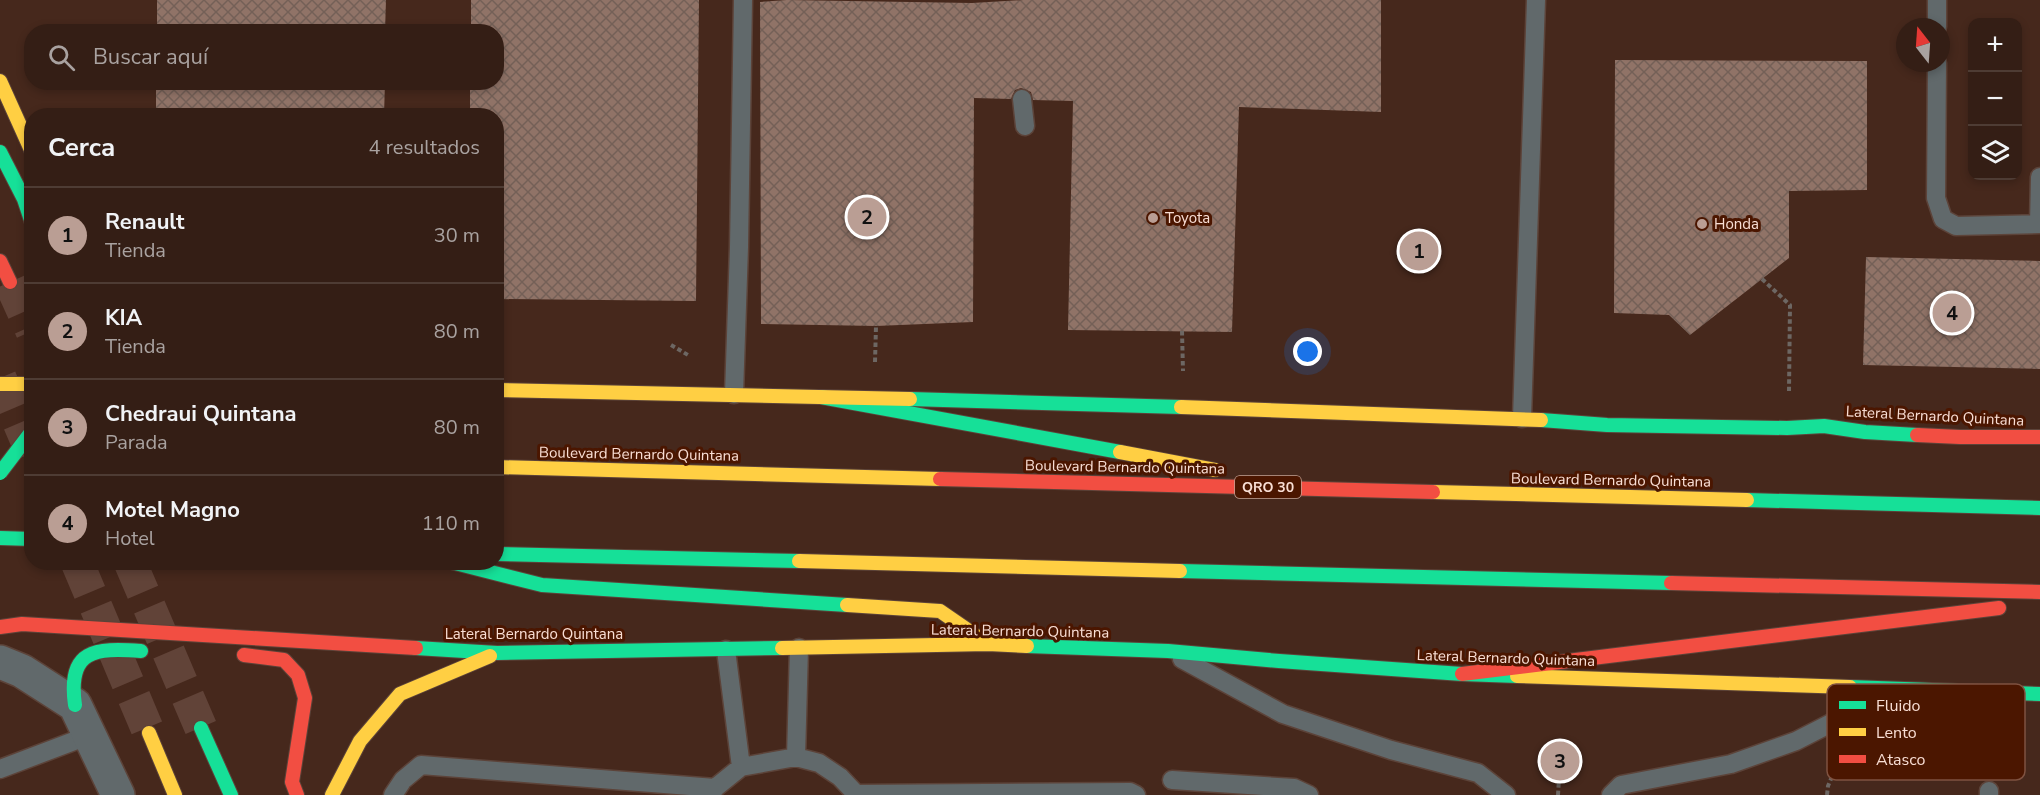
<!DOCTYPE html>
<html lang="es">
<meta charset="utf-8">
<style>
body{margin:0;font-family:"Nunito Sans",sans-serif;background:#3f2b22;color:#f1f3f6}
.controls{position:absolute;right:18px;top:18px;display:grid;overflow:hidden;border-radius:12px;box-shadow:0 3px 9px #0003}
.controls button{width:54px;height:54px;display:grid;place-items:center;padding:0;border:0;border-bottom:2px solid #4e3c34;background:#341e15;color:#f1f3f6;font:30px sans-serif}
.compass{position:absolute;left:1896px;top:18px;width:54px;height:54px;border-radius:50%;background:#341e15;box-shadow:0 3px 9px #0003;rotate:343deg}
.you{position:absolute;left:1308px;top:352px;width:21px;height:21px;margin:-15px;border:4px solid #fff;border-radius:50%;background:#1a73e8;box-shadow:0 0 0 9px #1a73e833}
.badge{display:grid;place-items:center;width:39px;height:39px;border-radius:50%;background:#ba9e94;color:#111;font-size:20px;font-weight:700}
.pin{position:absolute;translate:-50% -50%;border:3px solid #fff;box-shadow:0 2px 6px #0006}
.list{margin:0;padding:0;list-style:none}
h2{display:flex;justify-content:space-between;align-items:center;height:78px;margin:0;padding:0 24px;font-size:26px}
h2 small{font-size:20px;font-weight:400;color:#a9a2a0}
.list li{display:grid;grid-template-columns:39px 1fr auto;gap:18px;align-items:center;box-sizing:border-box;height:96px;padding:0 24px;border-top:2px solid #4e3c34}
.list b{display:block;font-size:22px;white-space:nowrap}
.list p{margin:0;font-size:20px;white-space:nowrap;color:#a9a2a0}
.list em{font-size:20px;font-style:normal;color:#a9a2a0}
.icon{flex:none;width:33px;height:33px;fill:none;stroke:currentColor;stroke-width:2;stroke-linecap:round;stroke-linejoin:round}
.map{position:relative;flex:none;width:2040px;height:795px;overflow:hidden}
.search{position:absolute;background:#341e15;box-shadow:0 3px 9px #0003;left:24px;top:24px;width:480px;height:66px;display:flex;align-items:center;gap:15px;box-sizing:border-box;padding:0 21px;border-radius:24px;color:#a9a2a0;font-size:22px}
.panel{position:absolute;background:#341e15;box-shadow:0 3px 9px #0003;left:24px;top:108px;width:480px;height:462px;border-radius:24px}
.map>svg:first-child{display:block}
.building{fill:url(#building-cross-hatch)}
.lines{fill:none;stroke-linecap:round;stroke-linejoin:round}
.secondary-tunnel{stroke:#614338;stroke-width:33;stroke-dasharray:33 16;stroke-linecap:butt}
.lane-casing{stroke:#5c4339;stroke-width:21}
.street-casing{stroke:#5c4339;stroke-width:36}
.fast-casing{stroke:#5c4339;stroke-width:16}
.slow-casing{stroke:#5c4339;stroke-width:16}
.jam-casing{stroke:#5c4339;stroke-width:16}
.path{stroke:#6d6763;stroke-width:4;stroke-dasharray:4.5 3;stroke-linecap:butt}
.lane{stroke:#61696b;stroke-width:18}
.street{stroke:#61696b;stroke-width:33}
.fast{stroke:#16e098;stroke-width:14}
.slow{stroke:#ffcf43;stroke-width:14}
.jam{stroke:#f24e42;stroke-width:14}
.fast-bridge-casing{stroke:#5c4339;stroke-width:16;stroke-linecap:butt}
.fast-bridge{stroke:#16e098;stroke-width:14}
.poi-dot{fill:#ba9e94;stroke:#4b1600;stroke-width:2}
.labels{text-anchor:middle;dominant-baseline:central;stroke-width:6;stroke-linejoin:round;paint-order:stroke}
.shield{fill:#4b1600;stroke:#c5a294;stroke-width:1.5}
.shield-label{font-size:14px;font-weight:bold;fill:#f9ded4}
.poi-label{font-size:15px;fill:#f9ded4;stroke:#4b1600;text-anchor:start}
.street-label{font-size:15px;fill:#f9ded4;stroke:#4b1600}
.key{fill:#4b1600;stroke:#7f5240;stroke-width:1.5}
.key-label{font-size:16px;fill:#f9ded4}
</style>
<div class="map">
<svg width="2040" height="795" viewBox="0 0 2040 795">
<defs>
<pattern id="building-cross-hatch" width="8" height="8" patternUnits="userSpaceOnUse" patternTransform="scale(1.5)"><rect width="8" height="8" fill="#907367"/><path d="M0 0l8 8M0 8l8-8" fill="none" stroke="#746057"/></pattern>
</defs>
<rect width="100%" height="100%" fill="#46281c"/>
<!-- building -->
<path class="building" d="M157,0H386L385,32H157Z
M471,0H699L696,301L496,299V116H470V82H496V32H471Z
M787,0L972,3L1024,0H1381V112L1239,107L1232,332L1068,330L1073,101L1033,100L1031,92L1021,88L1015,90L1011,99L974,98L973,322L876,326L761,324L760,2Z
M1615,60L1867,61V190L1789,191V258L1690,335L1669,315L1614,313Z
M156,82H385L384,116H156Z
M1866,257L2040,261V369L1863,365Z"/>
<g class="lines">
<!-- secondary-tunnel -->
<path class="secondary-tunnel" d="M10,282L32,331
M0,378L32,453
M77,562L149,733
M130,562L201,728"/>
<defs>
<path id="lane" d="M1937,27V0
M1937,63L1936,198L1943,219L1956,226L2040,224
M1022,99L1025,126
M2039,224L2040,177
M734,394L739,247L743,0
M1522,418L1536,0
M726,650L741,767
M1182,659L1283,714L1391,750L1478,773L1506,795
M796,757L799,648
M0,769L90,735
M1172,780L1294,788L1309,795
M1989,791V795
M856,794L1130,792L1136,795
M393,795L403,780L421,765L715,788
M711,795L715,788L741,767L796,757L819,763L840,777L857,795
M1611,795L1621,785L1731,764L1796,741L1888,694"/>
<path id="street" d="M0,662L22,671L75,705L118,795"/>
<path id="fast" d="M0,152L24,199L32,223
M821,397L1120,452
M910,399L1181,407
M1541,420L1607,425L1787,428L1824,426L1865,432L1917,435
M1747,500L2040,508
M0,538L32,539
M496,554L799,561
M451,562L542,585L847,605
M1180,571L1671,583
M1027,646L1168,651L1279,661L1462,674L1517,676
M416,648L497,653L782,648
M1850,687L2040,694
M75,705C67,649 95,648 141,651
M201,728L231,795"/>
<path id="slow" d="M0,81L32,152
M0,384H32
M496,390L910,399
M1181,407L1541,420
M1120,452L1215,470
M496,467L940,479
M1433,492L1747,500
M799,561L1180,571
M847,605L940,611L988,644
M782,648L988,644L1027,646
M1517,676L1850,687
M149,733L175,795
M332,795L360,741L400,694L490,656"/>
<path id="jam" d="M0,261L10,282
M1917,435L1960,437H2040
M940,479L1433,492
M1671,583L2040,592
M0,627L22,624L416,648
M244,655L284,660L298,675L305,698L292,782L297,795
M1462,674L1999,608"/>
</defs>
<!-- lane casing -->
<use href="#lane" class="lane-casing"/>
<!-- street casing -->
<use href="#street" class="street-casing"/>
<!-- fast casing -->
<use href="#fast" class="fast-casing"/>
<!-- slow casing -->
<use href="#slow" class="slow-casing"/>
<!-- jam casing -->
<use href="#jam" class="jam-casing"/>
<!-- path -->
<path class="path" d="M1762,279L1790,305L1789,391
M1182,331L1183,371
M671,345L688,355
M875,362L876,326
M1558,795L1560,761
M1827,795L1828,786L1843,751"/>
<!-- lane -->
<use href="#lane" class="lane"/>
<!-- street -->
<use href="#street" class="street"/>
<!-- fast -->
<use href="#fast" class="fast"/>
<!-- slow -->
<use href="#slow" class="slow"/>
<!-- jam -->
<use href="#jam" class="jam"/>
<defs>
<path id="fast-bridge" d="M0,473L32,431"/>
</defs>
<!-- fast-bridge casing -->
<use href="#fast-bridge" class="fast-bridge-casing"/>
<!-- fast-bridge -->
<use href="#fast-bridge" class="fast-bridge"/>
</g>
<!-- markers -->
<g class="poi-dot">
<circle cx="1153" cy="218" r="6"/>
<circle cx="1702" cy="224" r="6"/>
</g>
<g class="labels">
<!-- shield labels -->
<rect class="shield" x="1235" y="476" width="66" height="22" rx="4.5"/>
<g class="shield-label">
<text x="1268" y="487">QRO 30</text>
</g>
<!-- poi labels -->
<g class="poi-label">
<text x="1165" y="218">Toyota</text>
<text x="1714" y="224">Honda</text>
</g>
<!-- street labels -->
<g class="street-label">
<text transform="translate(1935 416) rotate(3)">Lateral Bernardo Quintana</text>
<text transform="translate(639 454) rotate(1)">Boulevard Bernardo Quintana</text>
<text transform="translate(1125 467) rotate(1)">Boulevard Bernardo Quintana</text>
<text transform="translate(1611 480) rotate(1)">Boulevard Bernardo Quintana</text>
<text transform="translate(1020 631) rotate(1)">Lateral Bernardo Quintana</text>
<text x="534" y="634">Lateral Bernardo Quintana</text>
<text transform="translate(1506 658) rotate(2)">Lateral Bernardo Quintana</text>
</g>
</g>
<!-- legend -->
<rect x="1827" y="684" width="198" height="96" rx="9" class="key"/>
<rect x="1839" y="701" width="27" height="8" fill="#16e098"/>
<rect x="1839" y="728" width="27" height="8" fill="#ffcf43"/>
<rect x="1839" y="755" width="27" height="8" fill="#f24e42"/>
<g class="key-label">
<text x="1876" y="711">Fluido</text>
<text x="1876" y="738">Lento</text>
<text x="1876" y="765">Atasco</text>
</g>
</svg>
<div class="controls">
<button>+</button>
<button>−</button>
<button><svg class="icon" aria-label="layers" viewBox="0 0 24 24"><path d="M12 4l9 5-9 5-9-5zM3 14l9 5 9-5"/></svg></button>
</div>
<svg class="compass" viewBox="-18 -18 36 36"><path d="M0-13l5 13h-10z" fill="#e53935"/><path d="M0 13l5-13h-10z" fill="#a9a2a0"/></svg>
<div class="you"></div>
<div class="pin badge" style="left:1419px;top:251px">1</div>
<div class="pin badge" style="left:867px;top:217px">2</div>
<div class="pin badge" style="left:1560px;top:761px">3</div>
<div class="pin badge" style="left:1952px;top:313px">4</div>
<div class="search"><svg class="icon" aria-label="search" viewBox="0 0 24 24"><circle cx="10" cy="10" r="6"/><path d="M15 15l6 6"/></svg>Buscar aquí</div>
<section class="panel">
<h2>Cerca<small>4 resultados</small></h2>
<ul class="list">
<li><span class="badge">1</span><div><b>Renault</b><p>Tienda</p></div><em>30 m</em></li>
<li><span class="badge">2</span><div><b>KIA</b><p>Tienda</p></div><em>80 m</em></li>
<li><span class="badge">3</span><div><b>Chedraui Quintana</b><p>Parada</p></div><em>80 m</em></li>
<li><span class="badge">4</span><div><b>Motel Magno</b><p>Hotel</p></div><em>110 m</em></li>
</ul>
</section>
</div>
